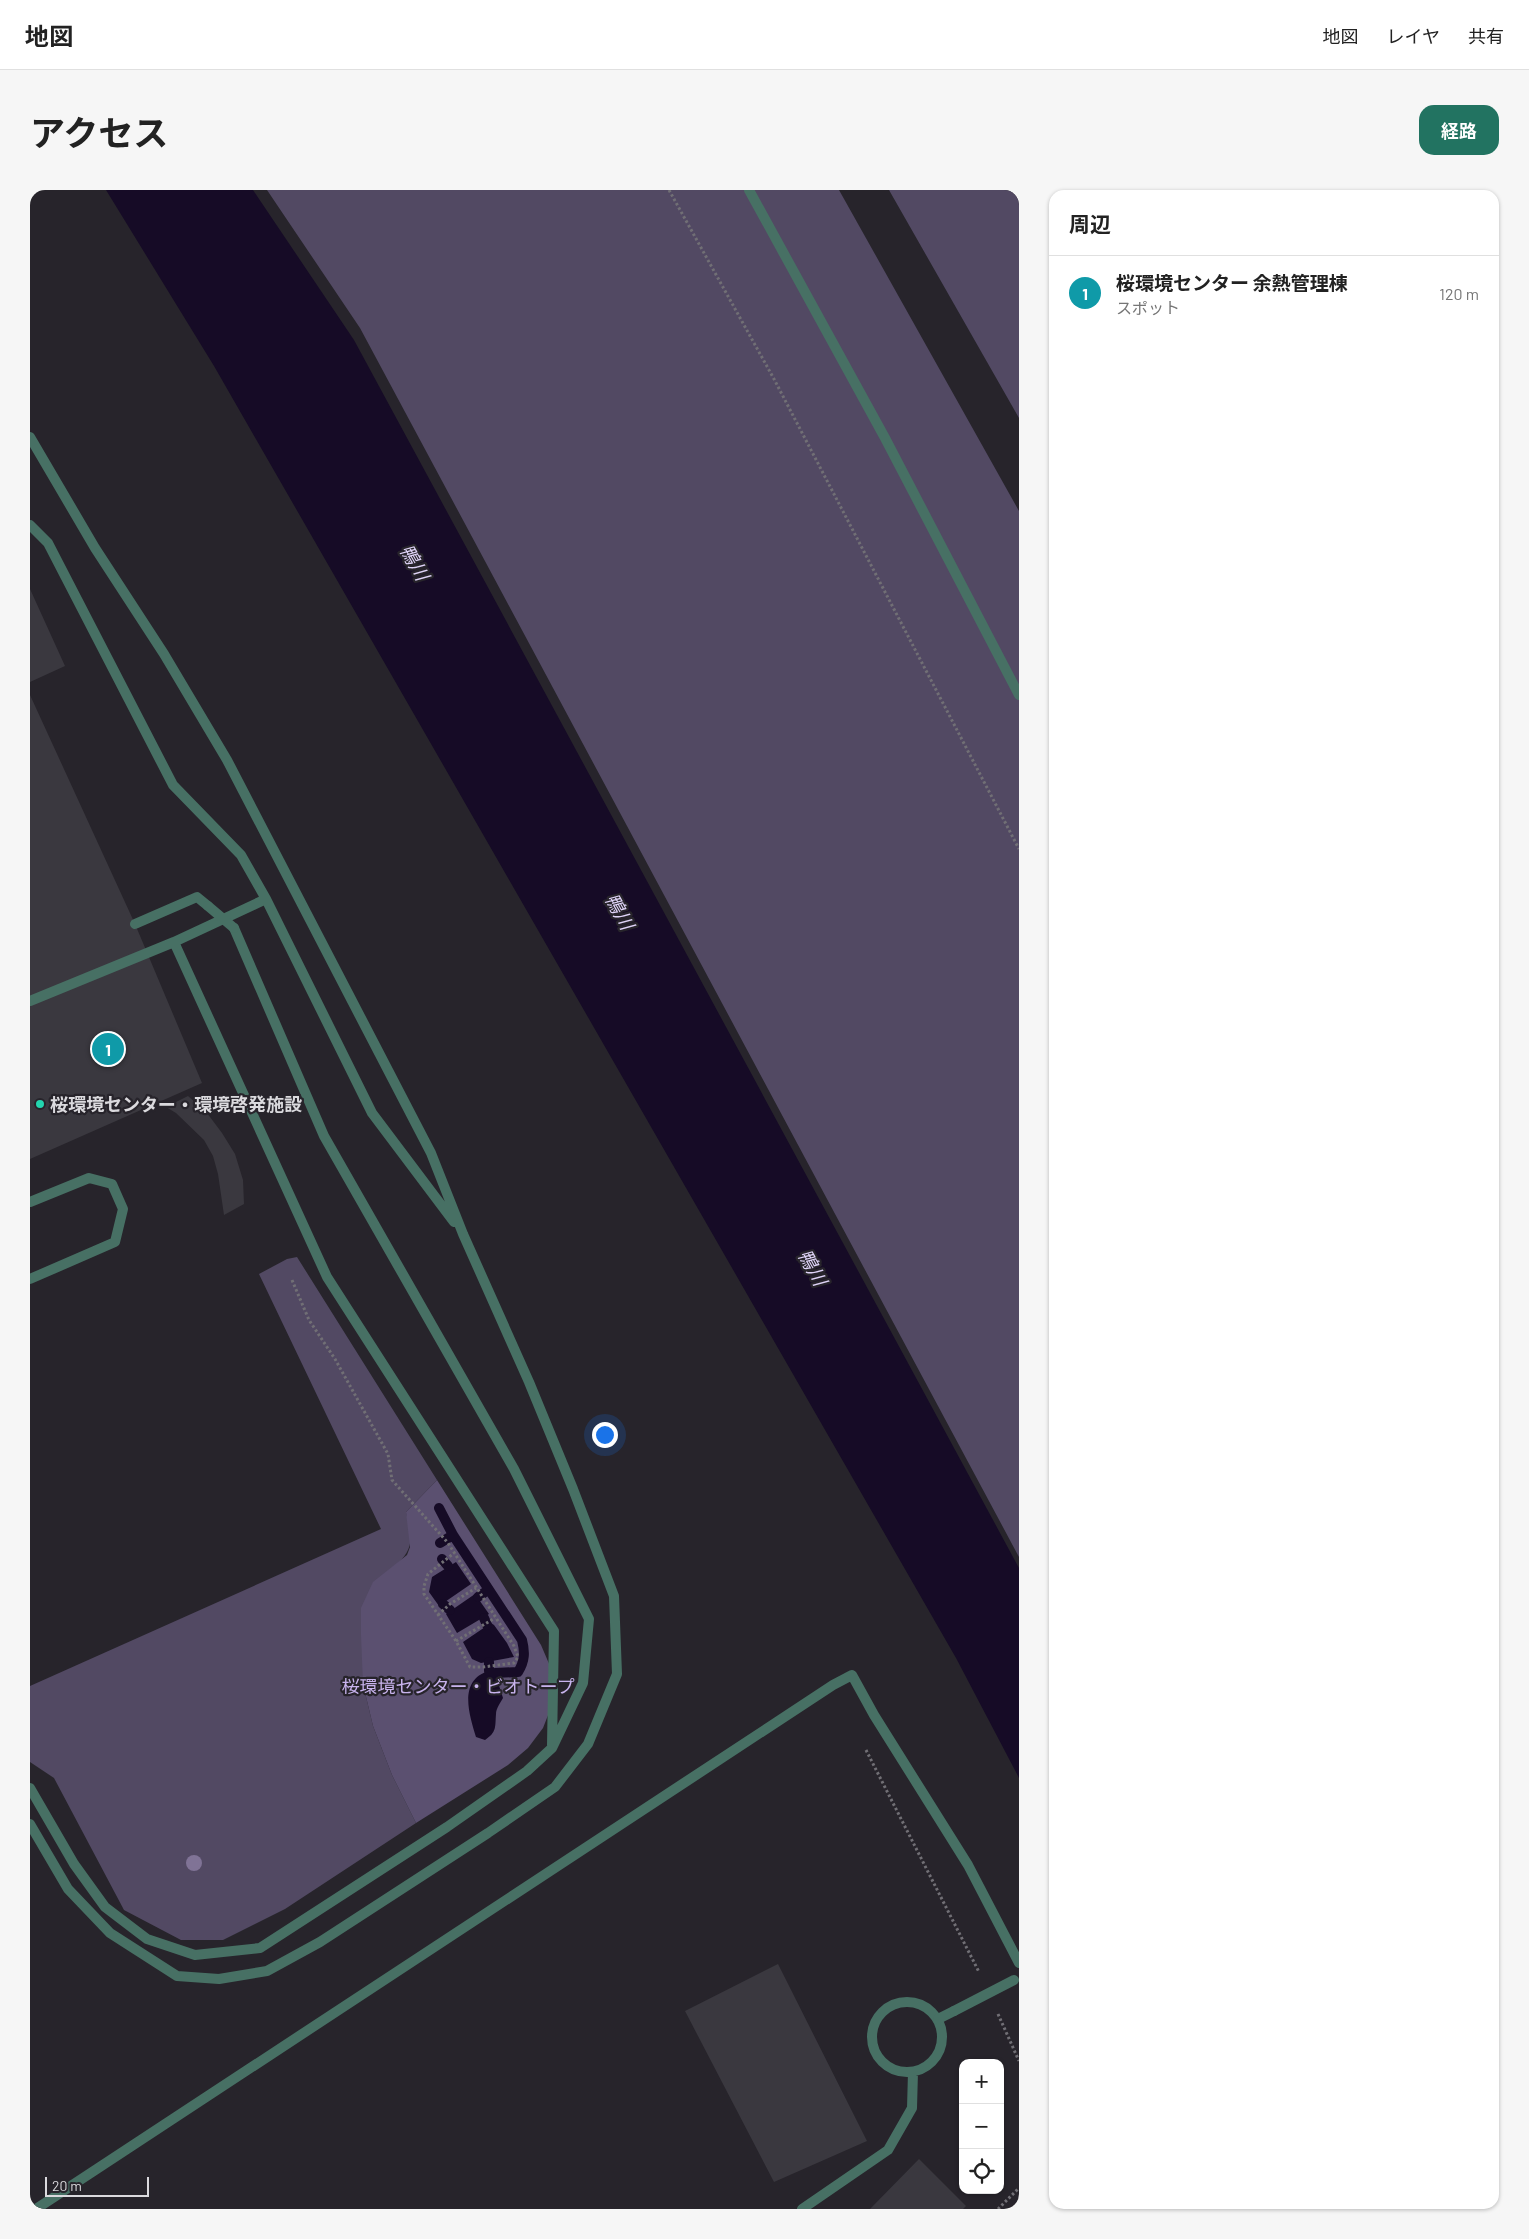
<!DOCTYPE html>
<html lang="ja">
<meta charset="utf-8">
<style>
body{margin:0;font-family:Barlow,"Noto Sans JP",sans-serif;background:#f6f6f6;color:#222}
.controls{position:absolute;right:15px;bottom:15px;display:grid;overflow:hidden;border-radius:10px;box-shadow:0 1px 4px #0004}
.controls button{width:45px;height:45px;display:grid;place-items:center;padding:0;border:0;border-bottom:1px solid #e0e0e0;background:#fff;color:#222;font:25px sans-serif}
.scale{position:absolute;left:15px;bottom:12px;width:104px;box-sizing:border-box;padding-left:5px;border:2px solid #dbdade;border-top:0;font-size:14px;line-height:18px;white-space:nowrap;color:#dbdade;-webkit-text-stroke:4px #27242b;paint-order:stroke}
.you{position:absolute;left:574px;top:1244px;width:18px;height:18px;margin:-12px;border:4px solid #fff;border-radius:50%;background:#1a73e8;box-shadow:0 0 0 8px #1a73e833}
.badge{display:grid;place-items:center;width:32px;height:32px;border-radius:50%;background:#227361;color:#fff;font-size:16px;font-weight:700}
.pin{position:absolute;translate:-50% -50%;border:2px solid #fff;box-shadow:0 1px 5px #0006}
.list{margin:0;padding:0;list-style:none}
h2{display:flex;justify-content:space-between;align-items:center;height:65px;margin:0;padding:0 20px;font-size:21px}
h2 small{font-size:16px;font-weight:400;color:#767676}
.list li{display:grid;grid-template-columns:32px 1fr auto;gap:15px;align-items:center;box-sizing:border-box;height:75px;padding:0 20px;border-top:1px solid #e0e0e0}
.list b{display:block;font-size:19px;white-space:nowrap}
.list p{margin:0;font-size:16px;white-space:nowrap;color:#767676}
.list em{font-size:16px;font-style:normal;color:#767676}
.icon{flex:none;width:28px;height:28px;fill:none;stroke:currentColor;stroke-width:2;stroke-linecap:round;stroke-linejoin:round}
.map{position:relative;flex:none;width:989px;height:2019px;overflow:hidden;border-radius:15px}
header{display:flex;align-items:center;gap:30px;box-sizing:border-box;height:70px;padding:0 25px;background:#fff;border-bottom:1px solid #e0e0e0}
header strong{font-size:24px}
nav{display:flex;gap:28px;margin-inline-start:auto;font-size:18px}
.intro{display:flex;align-items:center;justify-content:space-between;box-sizing:border-box;height:120px;padding:0 30px}
h1{margin:0;font-size:35px}
.button{padding:12px 22px;border-radius:15px;background:#227361;color:#fff;font-size:18px;font-weight:700}
main{display:flex;gap:30px;padding:0 30px}
aside{flex:1;background:#fff;border-radius:15px;box-shadow:0 1px 4px #0004}
.map>svg:first-child{display:block}
.green{fill:#524963}
.forest{fill:#5b5070}
.water{fill:#160b26}
.lines{fill:none;stroke-linecap:round;stroke-linejoin:round}
.stream{stroke:#160b26;stroke-width:10}
.building{fill:#3a383f}
.path{stroke:#716f75;stroke-width:3;stroke-dasharray:2.5 2.5;stroke-linecap:butt}
.lane{stroke:#477064;stroke-width:10}
.street{stroke:#477064;stroke-width:10}
.lane-bridge{stroke:#477064;stroke-width:10}
.street-bridge{stroke:#477064;stroke-width:10}
.tree{fill:#807396}
.poi-dot{fill:#23d5af;stroke:#27242b;stroke-width:2}
.labels{text-anchor:middle;dominant-baseline:central;stroke-width:4.5;stroke-linejoin:round;paint-order:stroke}
.poi-label{font-size:18px;font-weight:bold;fill:#dbdade;stroke:#27242b;text-anchor:start}
.park-label{font-size:18px;fill:#c8b3ed;stroke:#27242b}
.water-label{font-size:19px;font-style:italic;fill:#dfd3f7;stroke:#27242b}
</style>
<header>
<strong>地図</strong>
<nav><a>地図</a><a>レイヤ</a><a>共有</a></nav>
</header>
<div class="intro"><h1>アクセス</h1><a class="button">経路</a></div>
<main>
<div class="map">
<svg width="989" height="2019" viewBox="0 0 989 2019">
<rect width="100%" height="100%" fill="#27242b"/>
<!-- green -->
<path class="green" d="M237,0H809L989,321V1367L330,138Z
M859,0H989V228Z
M267,1067L407,1290L376,1322C382,1351 385,1358 363,1378L333,1494L343,1536L362,1585L386,1633L255,1719L193,1750H151L94,1720L24,1588L0,1572V1496L351,1339L229,1084L257,1069Z"/>
<!-- forest -->
<path class="forest" d="M407,1290L511,1455L523,1483L522,1515L513,1538L498,1558L478,1575L386,1633L362,1585L343,1536L333,1494L331,1445V1418L343,1392L377,1365L380,1357L376,1322Z"/>
<!-- water -->
<path class="water" d="M76,0H223L324,150L989,1378V1588L926,1468L184,176Z
M426,1372L441,1394L409,1416L399,1402L402,1387Z
M445,1404L459,1424L427,1443L416,1424Z
M461,1433L464,1435L477,1453L484,1467L451,1473L442,1469L433,1452Z
M459,1481L465,1483L473,1508C470,1513 466,1519 466,1524C465,1537 467,1542 455,1550L446,1547C439,1524 428,1490 459,1481Z"/>
<g class="lines">
<!-- stream -->
<path class="stream" d="M409,1318L423,1345L492,1450C495,1462 495,1471 488,1482L465,1483
M410,1353L423,1345
M412,1369L418,1376
M448,1407L458,1400
M413,1414L420,1420
M454,1428L457,1435
M459,1472V1481"/>
</g>
<!-- building -->
<path class="building" d="M0,399L35,476L0,492Z
M0,505L105,734L172,893L0,969Z
M158,906L177,923L192,943L205,964L213,990L214,1014L194,1025L188,984L183,966L174,950L146,923L136,917Z
M748,1774L837,1951L744,1992L655,1821Z
M889,1969L936,2016L933,2019H840Z"/>
<g class="lines">
<!-- path -->
<path class="path" d="M639,0L744,189L989,659
M262,1090L279,1130L305,1169L358,1264L362,1290L418,1353L484,1456L488,1467L484,1473L453,1477H440L426,1451L394,1404V1396L398,1384L424,1363
M408,1425L420,1414L446,1398
M426,1451L465,1428
M836,1560L949,1782
M968,1824L989,1871
M968,2019L989,1998"/>
<!-- lane -->
<path class="lane" d="M0,247L65,358L134,464L197,570L401,963L433,1044L499,1192L543,1299L584,1406L587,1484L558,1554L525,1597L458,1643L290,1752L237,1781L189,1789L147,1786L80,1743L38,1699L0,1634
M0,335L18,353L143,595L211,665L236,709L342,923L424,1032
M105,734L167,707L178,716
M144,752L236,709
M0,811L144,752L297,1087L524,1441L522,1555
M0,1598L44,1674L75,1717L117,1749L165,1765L230,1758L417,1637L497,1581L522,1558L553,1493L559,1429L484,1279L294,946L204,738
M842 1847a35 35 0 1 1 70 0a35 35 0 1 1-70 0Z
M772,2019L858,1960L882,1918L883,1882"/>
<!-- street -->
<path class="street" d="M719,0L855,248L989,505
M0,1012L59,988L82,994L93,1019L85,1052L0,1089
M908,1829L924,1821
M6,2019L803,1495L822,1485L844,1525L938,1675L989,1773"/>
<!-- lane-bridge -->
<path class="lane-bridge" d="M178,716L204,738"/>
<!-- street-bridge -->
<path class="street-bridge" d="M924,1821L984,1790"/>
</g>
<!-- trees -->
<circle class="tree" cx="164" cy="1673" r="8"/>
<!-- markers -->
<circle class="poi-dot" cx="10" cy="914" r="5"/>
<g class="labels">
<!-- poi labels -->
<g class="poi-label">
<text x="20" y="914">桜環境センター・環境啓発施設</text>
</g>
<!-- park labels -->
<g class="park-label">
<text x="428" y="1496">桜環境センター・ビオトープ</text>
</g>
<!-- water labels -->
<g class="water-label">
<text transform="translate(385 372) rotate(60)">鴨川</text>
<text transform="translate(590 721) rotate(61)">鴨川</text>
<text transform="translate(783 1077) rotate(61)">鴨川</text>
</g>
</g>
</svg>
<div class="controls">
<button>+</button>
<button>−</button>
<button><svg class="icon" aria-label="locate" viewBox="0 0 24 24"><circle cx="12" cy="12" r="6"/><path d="M12 2v4M12 18v4M2 12h4M18 12h4"/></svg></button>
</div>
<div class="scale">20 m</div>
<div class="you"></div>
<div class="pin badge" style="left:78px;top:859px;background:#0f9aa8">1</div>
</div>
<aside>
<h2>周辺<small></small></h2>
<ul class="list">
<li><span class="badge" style="background:#0f9aa8">1</span><div><b>桜環境センター 余熱管理棟</b><p>スポット</p></div><em>120 m</em></li>
</ul>
</aside>
</main>
